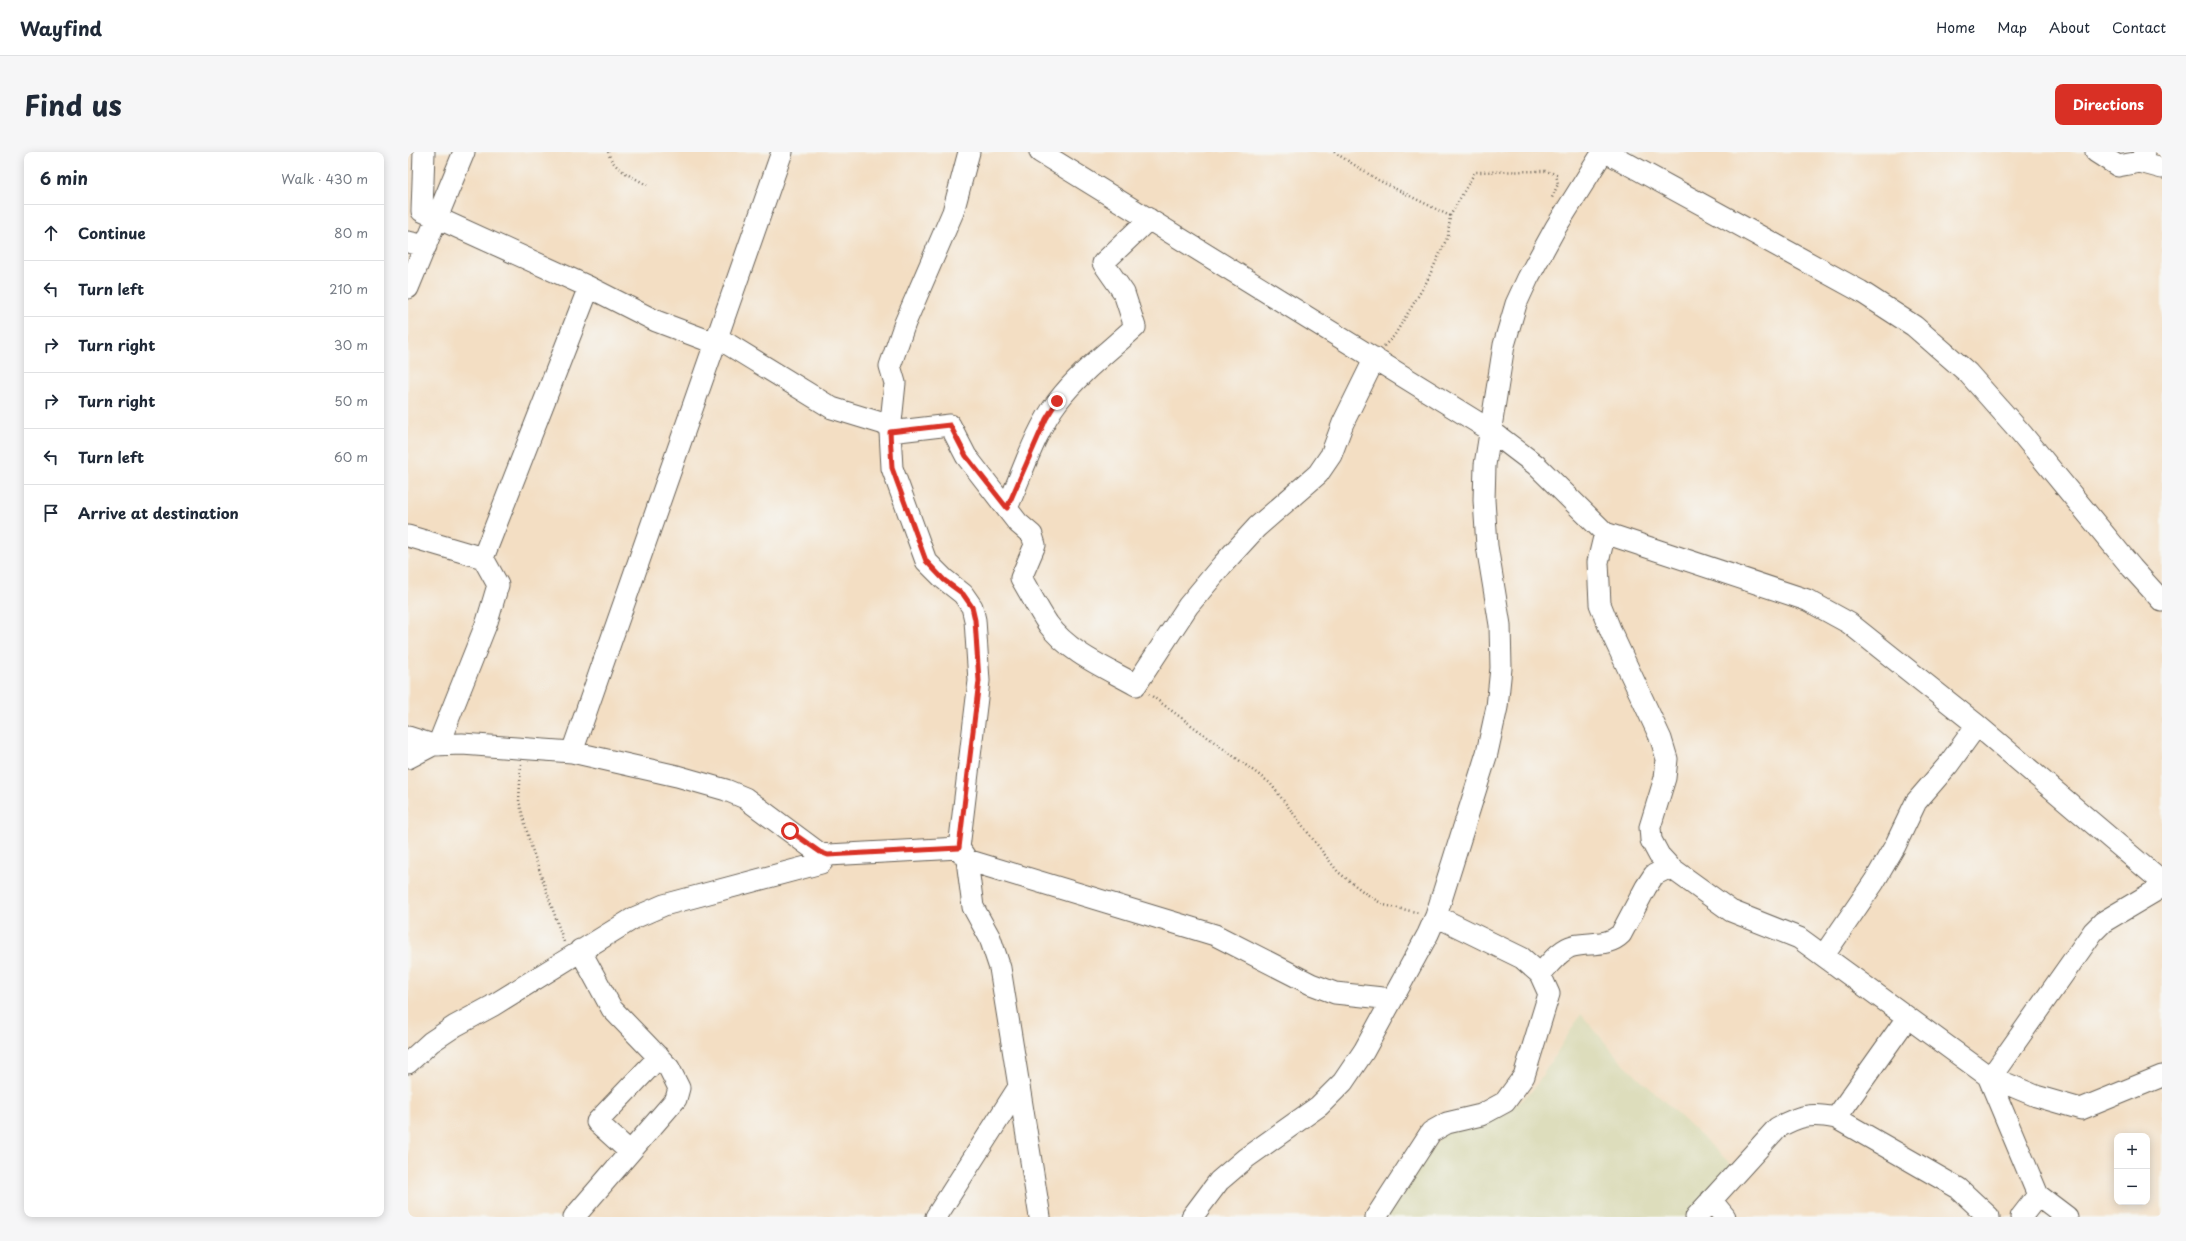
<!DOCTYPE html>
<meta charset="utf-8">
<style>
body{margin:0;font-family:"Playpen Sans",sans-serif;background:#f6f6f7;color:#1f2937}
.controls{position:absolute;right:12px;bottom:12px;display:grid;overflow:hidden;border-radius:8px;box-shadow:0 2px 10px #0003}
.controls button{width:36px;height:36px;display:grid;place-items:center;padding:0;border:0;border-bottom:1px solid #e0e1e3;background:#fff;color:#1f2937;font:20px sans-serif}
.stop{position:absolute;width:12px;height:12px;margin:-9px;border:3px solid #d93025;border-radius:50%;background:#fff}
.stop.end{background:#d93025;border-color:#fff;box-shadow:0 1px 4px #0008}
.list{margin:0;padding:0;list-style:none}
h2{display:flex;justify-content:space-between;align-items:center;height:52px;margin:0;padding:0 16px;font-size:17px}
h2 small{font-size:13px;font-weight:400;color:#747a83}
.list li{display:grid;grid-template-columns:26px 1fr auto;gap:12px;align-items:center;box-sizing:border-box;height:56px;padding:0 16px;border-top:1px solid #e0e1e3}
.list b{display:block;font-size:15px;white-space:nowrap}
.list em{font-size:13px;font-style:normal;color:#747a83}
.icon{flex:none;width:22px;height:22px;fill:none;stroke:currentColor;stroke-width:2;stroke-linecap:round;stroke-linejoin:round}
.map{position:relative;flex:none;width:1754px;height:1065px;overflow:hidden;border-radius:8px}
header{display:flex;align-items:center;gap:24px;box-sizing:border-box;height:56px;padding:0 20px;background:#fff;border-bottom:1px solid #e0e1e3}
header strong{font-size:19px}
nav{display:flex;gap:22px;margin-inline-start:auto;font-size:14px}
.intro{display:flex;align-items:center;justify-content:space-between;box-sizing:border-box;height:96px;padding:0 24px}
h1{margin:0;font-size:28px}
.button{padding:10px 18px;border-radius:8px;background:#d93025;color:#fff;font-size:14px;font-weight:700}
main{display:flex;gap:24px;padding:0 24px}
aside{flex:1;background:#fff;border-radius:8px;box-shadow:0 2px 10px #0003}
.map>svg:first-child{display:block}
.built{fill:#ddddbc}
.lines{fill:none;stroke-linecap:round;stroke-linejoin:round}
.minor-casing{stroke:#676056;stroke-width:23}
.path{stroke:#676056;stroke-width:2.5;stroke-dasharray:1 3;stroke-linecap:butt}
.minor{stroke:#fff;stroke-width:21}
.route{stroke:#d93025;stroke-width:5}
</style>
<header>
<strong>Wayfind</strong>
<nav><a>Home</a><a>Map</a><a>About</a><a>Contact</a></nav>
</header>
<div class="intro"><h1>Find us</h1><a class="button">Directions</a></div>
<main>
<aside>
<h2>6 min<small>Walk · 430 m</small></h2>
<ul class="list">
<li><svg class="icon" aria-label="ahead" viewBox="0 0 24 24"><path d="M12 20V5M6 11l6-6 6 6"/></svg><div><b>Continue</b></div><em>80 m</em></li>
<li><svg class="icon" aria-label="left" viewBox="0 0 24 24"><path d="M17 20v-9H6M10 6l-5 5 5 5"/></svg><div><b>Turn left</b></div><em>210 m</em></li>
<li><svg class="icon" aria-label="right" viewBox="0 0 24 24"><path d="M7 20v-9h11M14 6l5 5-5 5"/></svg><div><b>Turn right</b></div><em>30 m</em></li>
<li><svg class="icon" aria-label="right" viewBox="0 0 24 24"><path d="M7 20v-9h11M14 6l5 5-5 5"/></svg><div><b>Turn right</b></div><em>50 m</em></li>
<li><svg class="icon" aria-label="left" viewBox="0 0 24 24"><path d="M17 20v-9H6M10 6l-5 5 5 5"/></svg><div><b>Turn left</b></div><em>60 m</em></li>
<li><svg class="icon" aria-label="arrive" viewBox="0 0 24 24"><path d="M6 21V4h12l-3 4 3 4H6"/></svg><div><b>Arrive at destination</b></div></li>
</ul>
</aside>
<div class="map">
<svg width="1754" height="1065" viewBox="0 0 1754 1065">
<rect width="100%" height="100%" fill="#f6f6f2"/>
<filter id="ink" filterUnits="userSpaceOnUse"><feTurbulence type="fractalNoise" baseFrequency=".025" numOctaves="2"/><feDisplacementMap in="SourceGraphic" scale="8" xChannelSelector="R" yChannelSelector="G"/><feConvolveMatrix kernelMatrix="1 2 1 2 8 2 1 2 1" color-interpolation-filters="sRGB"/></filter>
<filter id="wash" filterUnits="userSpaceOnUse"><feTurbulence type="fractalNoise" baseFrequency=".012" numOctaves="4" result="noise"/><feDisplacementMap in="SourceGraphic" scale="16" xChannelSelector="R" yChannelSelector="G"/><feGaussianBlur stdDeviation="0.9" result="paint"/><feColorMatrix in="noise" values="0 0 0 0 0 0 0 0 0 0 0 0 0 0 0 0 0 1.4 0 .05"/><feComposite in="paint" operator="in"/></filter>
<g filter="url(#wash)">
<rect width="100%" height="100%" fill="#f3dec3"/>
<!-- built -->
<path class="built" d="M1173,862L1211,907L1325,1014L1279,1065H977L1037,978L1063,969L1097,962L1125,938Z"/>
</g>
<g filter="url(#ink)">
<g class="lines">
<defs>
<path id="minor" d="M16,0L14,59L181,135L248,169L309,192
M561,0L545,60L497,171L482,214L487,231L482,280L484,316L518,409L536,427L555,442L564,455L567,468L571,529L551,696L559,708L565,755L582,786L592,816L632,1065
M632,0L1082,278L1128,313L1197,381L1399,448L1441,471L1569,573L1754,730
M1198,0L1452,139L1506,174L1560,221L1614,282L1724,416L1754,449
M1688,0L1710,14L1732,10L1737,0
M1732,10L1754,16
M0,90L18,94
M0,136L56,0
M310,186L424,256L483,274
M482,280L542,273L558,304L610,371L624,383L627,393L613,426C622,441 630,457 640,472C661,501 698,516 728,533L780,454L815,412L849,375L910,322L923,303L935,271L967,206
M599,356C614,322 627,279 650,249C671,221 701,199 727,175L716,141L695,111L741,67
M1197,381L1190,410L1192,452L1204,482L1253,587L1259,607L1257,626L1242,675L1243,688L1251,703L1262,715L1323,759L1391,786L1580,924L1628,944L1673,957L1754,924
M0,384L75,406L181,135
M0,585L25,593
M30,593L79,470L90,433L75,406
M164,600L374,0
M0,606L25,593L54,592L164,600L269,624L318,638L337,646L411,701L420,703L551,696
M559,708L807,783L903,832L927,841L984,847
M1416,803L1466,730L1487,694L1508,650L1540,613L1569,573
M1132,822C1141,813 1152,797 1165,794C1181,790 1200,795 1213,782L1238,735L1246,723L1262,715
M0,911L23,890L47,874L84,854L226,766L256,753L413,711L420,703
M1580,924L1630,1043L1659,1065
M1583,925L1685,780L1695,770L1754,735
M1428,966L1499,866
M222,1000L189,970L251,905
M1303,1048L1317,1065
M166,1065L268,947L271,936L261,916L204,857L172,798
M528,1065L611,935
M784,1065L811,1029L838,1006L911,954L935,930L956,899L1020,782L1028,764L1079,601L1089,555L1093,516L1092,473L1079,394L1076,348L1077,313L1096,193L1108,152L1120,126L1148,75L1195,0
M968,1065L1023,980L1039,971L1073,963L1097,950L1116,924L1141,842L1132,822L1114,806L1028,764
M1288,1065L1369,976C1392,963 1403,961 1428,966L1550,1036L1581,1065
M1613,1065L1630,1043"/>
</defs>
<!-- minor casing -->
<use href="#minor" class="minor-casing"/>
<!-- path -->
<path class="path" d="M200,0C205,18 224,24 239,33
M926,0L970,28L1042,64
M976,194L986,184L1018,131L1040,84L1042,64L1067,20L1137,19L1148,22L1150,32L1143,48
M741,542L862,631L930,720L957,741L976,753L1012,761
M113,612L111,649L122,691L156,790"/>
<!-- minor -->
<use href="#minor" class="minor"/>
</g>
</g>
<g class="lines" filter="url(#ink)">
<!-- route -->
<path class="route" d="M382,679L412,700L420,703L551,696L571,529L567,468L564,455L555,442L536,428L518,409L484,316L482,280L542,273L558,304L599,356L638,267L649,249"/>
</g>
</svg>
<div class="controls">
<button>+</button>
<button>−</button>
</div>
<div class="stop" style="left:382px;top:679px"></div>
<div class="stop end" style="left:649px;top:249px"></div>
</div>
</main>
